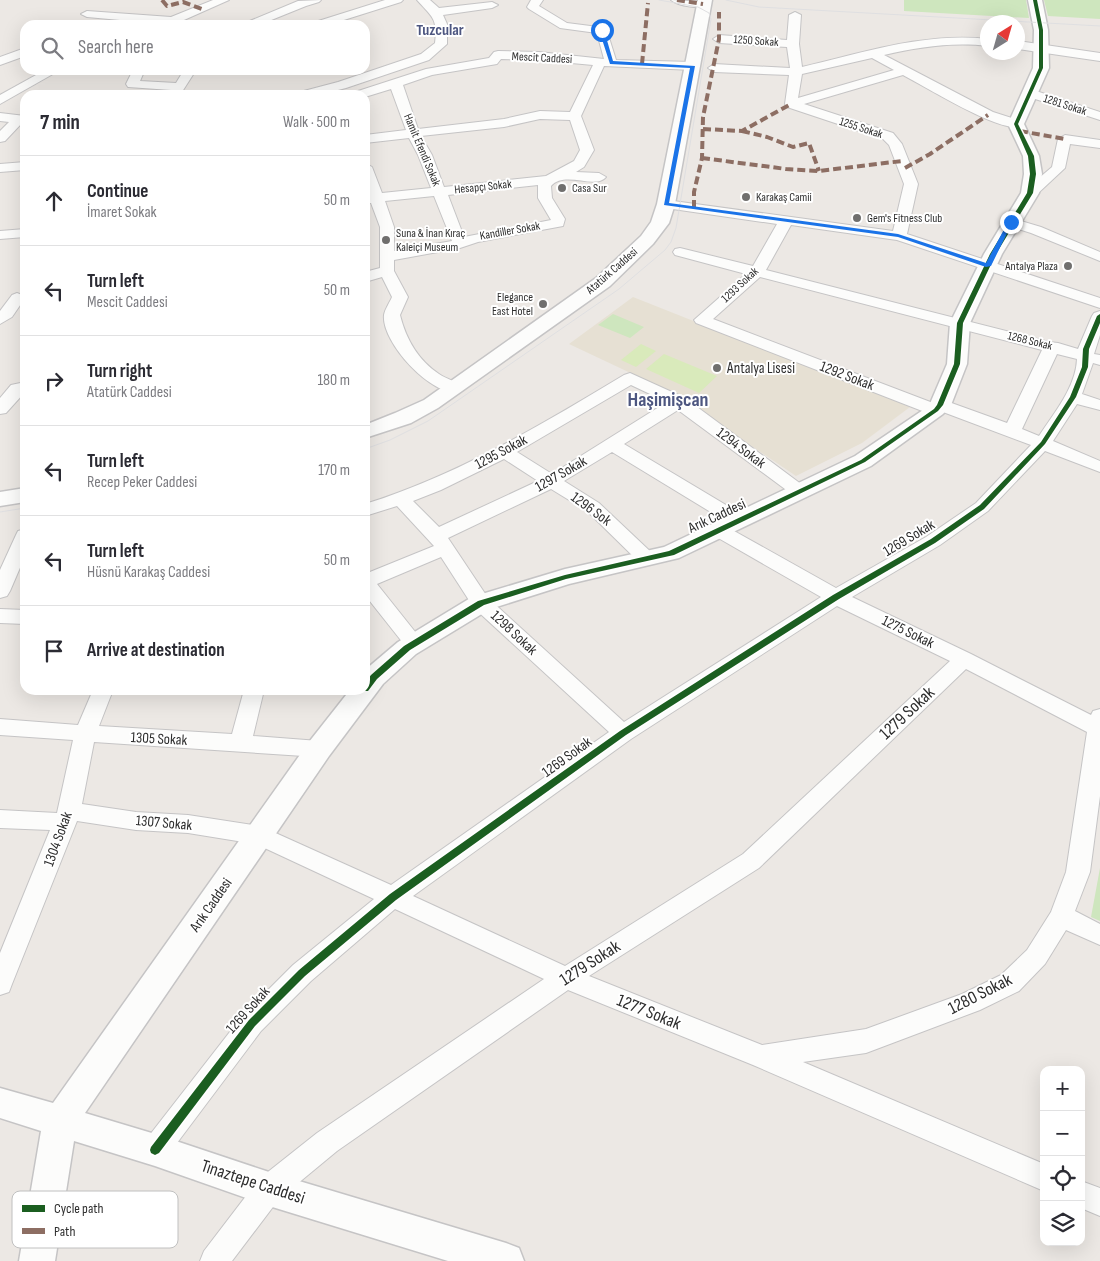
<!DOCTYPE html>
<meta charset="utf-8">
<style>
body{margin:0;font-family:"Sofia Sans Condensed",sans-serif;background:#f2f2f3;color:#2b2b33}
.controls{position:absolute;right:15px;bottom:15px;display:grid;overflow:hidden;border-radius:10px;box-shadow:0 5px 20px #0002}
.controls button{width:45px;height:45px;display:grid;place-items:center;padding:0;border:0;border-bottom:1px solid #e1e1e2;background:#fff;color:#2b2b33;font:25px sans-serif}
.compass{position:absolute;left:980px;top:15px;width:45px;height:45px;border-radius:50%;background:#fff;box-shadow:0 5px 20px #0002;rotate:37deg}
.stop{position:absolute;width:15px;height:15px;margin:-11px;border:4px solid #1a73e8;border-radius:50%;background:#fff}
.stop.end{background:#1a73e8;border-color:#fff;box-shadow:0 1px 5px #0008}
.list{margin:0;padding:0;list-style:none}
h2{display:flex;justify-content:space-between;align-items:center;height:65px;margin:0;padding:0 20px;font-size:21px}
h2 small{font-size:16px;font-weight:400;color:#7c7c81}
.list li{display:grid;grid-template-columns:32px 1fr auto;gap:15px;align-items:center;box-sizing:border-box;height:90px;padding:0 20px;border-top:1px solid #e1e1e2}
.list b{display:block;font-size:19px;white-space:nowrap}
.list p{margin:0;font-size:16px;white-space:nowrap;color:#7c7c81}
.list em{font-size:16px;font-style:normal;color:#7c7c81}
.icon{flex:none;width:28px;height:28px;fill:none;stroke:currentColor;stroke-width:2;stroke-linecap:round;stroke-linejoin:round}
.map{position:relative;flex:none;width:1100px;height:1261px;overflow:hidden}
.search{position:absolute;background:#fff;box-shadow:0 5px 20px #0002;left:20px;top:20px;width:350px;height:55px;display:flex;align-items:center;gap:12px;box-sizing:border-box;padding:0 18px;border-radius:15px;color:#7c7c81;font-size:19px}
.panel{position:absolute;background:#fff;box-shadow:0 5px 20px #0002;left:20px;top:90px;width:350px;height:605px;border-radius:15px}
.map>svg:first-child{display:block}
.education{fill:#e6e0d3}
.green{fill:#cee6be}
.pitch{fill:#d9eabb}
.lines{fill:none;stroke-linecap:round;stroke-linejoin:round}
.minor-casing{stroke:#c5c4c5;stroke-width:2}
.tertiary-casing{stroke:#c5c4c5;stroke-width:3}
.minor{fill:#fcfcfb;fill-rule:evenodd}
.tertiary{fill:#fcfcfb;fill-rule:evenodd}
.tram{stroke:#dfdfe1;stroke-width:1}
.quiet{stroke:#8d6e63;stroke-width:4;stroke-dasharray:8 4;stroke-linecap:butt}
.cycleway-casing{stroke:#fff;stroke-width:3}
.cycleway{fill:#1b5e20;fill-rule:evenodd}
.route{fill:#1a73e8}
.poi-dot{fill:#706f6e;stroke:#fff;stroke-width:2}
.labels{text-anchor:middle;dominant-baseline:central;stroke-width:4;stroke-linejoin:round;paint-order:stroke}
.far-street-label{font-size:12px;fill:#2e2e2e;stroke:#fff}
.far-poi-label{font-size:12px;fill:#2e2e2e;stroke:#fff;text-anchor:start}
.poi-label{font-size:15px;fill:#2e2e2e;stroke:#fff;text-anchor:start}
.street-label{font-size:15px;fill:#2e2e2e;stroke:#fff}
.far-district-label{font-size:16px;font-weight:bold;fill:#4d5680;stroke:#fff}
.near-street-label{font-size:18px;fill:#2e2e2e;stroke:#fff}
.district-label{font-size:20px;font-weight:bold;fill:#4d5680;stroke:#fff}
.key{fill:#fff;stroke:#c0c0c0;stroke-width:1}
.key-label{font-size:14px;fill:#2e2e2e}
</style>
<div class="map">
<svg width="1100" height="1261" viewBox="0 0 1100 1261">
<rect width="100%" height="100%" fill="#ece8e4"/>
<!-- education -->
<path class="education" d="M633,297L910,407L862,443L796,476L673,393L569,344Z"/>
<!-- green -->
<path class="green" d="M904,0H1026L1029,18L904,11Z
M1044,0H1100V19L1048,16Z
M613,314L644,327L630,338L598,325Z
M1100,868V921L1091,917Z"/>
<!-- pitch -->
<path class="pitch" d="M641,344L656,351L636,367L621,360Z
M664,354L717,376L699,393L646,369Z"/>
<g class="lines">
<defs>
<path id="minor" d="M213,0H229L184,20L196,23L198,25H175L87,17L81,14L87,11L171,17Z
M321,0L319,2L306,6L259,25H243L245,23L298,1Z
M385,0H403L401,2L328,25H310L312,23Z
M417,0H430L439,8L492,2L498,5L492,8L443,15L447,24V44L429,60L346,88L318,95H298L300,92L338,82L421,54L435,43C438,18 432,17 417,0Z
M531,0H543L539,6L567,23L606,28L616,60L693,62L699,66L693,70L604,66L581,116L594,150L584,167L576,172L599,173L606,177C595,190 565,170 551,186L552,198L565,219L563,226L478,242L460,248L394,260V271L408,297L400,315C406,339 418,360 439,374C446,379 457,381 462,388L460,392C432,398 381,342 384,315C385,309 390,302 392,297L382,277L365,282V272L380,268V227L371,203H365V195L368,194L365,186V163L372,167L382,193L431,188L418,155L409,138L365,143V135L406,130L391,89L365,97V95H353L355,92L426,69L489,58L494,52L498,51L539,52L604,59L597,33L560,28L529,9L527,7ZM501,59L539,60L593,65L570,112L540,111L504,119L418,129L403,85L432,75L497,64ZM540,119L570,120L580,150L574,161L546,176L444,187L432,155L421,136L504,127ZM538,185V198L551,220L464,237L448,195ZM434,196L452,241L394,251V227L385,201Z
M671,0L707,2L709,4C702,10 678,6 671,0Z
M795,12L801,15L799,44L802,67C863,53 924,32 988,39V46C952,42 919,47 884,55L993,112L1021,121L1022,124L1021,127C998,132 926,87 903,75L804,104L893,133L902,144L918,184L907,234L1100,298V308L897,240L791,225L766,270L1049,342L1058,343L1078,349L1092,316L1094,313L1100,311V335L1094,354L1100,355V365L1093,363L1082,394L1100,400V410L1077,404L1053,441L1100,461V472L1045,451L988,511L940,545L852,597L971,654L1091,715L1093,711L1100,709V796L1090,872L1075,911L1100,924V945L1066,930L1045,964L1019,991L980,1010L866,1053L803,1062L1044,1164V1191L753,1065L568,990L337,1151L279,1199L232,1261H200L204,1251L259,1179L317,1133L544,979L395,909L311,981L261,1031L165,1159L155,1163L145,1159L141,1150L145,1141L243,1015L293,965L374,899L256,844L188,833L136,830L77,821L12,984L9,992L0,995V953L50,830L0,828V810L57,813L73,740L0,735V719L78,725L93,690H113L99,726L232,734L244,690H264L253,736L319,741L327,743L330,749L327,755L319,757L94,742L82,804L136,812L188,815L260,826L391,885L609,732L474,608L441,557L377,584L424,643L421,648L414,650L407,648L365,595V574L434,546L397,506L365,516V504C458,475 541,425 624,375L630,373L685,398L805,487L808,491L805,495L799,497L793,495L678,410L624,444L746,517L748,521L746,525L739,527L732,525L612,452L564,481L599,503L653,554L655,558L653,562L646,564L639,562L587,511L551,489L448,538L488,598L624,722L821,597L713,535L711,531L713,527L720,525L727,527L836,588L926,537L976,503L1031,445L943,412L936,415L930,414L696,323L694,320L746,274L675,255L673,252L675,249L680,248L753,266L777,224L666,208L659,204L661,201L666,200L893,231L904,184L889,145L883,139L787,107L785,104L789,75L714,72L708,68L714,64L790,68L787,47L719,43L713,39L719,35L787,40L789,15ZM872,58L894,70L798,98L802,74ZM760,277L1042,350L1007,423L946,401L940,400L933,403L713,319ZM1057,354L1077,359C1076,387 1054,413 1039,436L1022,429ZM631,385L667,402L552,474L517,452ZM504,459L538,481L439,527L413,501L441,490ZM837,606L950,661L743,854L565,966L413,896L631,739ZM966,669L1087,732L1066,872L1051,912L1027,950L1001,975L962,994L866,1029L762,1045L589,976L759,868Z
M1018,41L1100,53V61L1018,49Z
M25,48V56L0,65V57Z
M45,70H60L0,104V95Z
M130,70H142L143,74L140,81L176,83L184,70H196L180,95H167L171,90L128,87L126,84L131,74Z
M1030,89L1100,112V120L1026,96L1024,93L1026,90Z
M0,113L25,116V124L22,123L5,141L0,142V131L9,122L0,121Z
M1065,135L1100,140V148L1070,144L1065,168L1035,196H1025L1023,193L1025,190L1052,167L1058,139Z
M25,162V170L0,172V164Z
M1011,218L1041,227L1100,252V261L1031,233L1006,225L1004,222L1006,219Z
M25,229V237L0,239V231Z
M17,293L22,295L25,298L12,317L0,324V311L12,295Z
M25,382V392L6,413L0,414V398L11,385Z
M25,529V556L10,591L7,596L0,598V570L16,535L18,531Z
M0,609L25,610V624L0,623Z
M1081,1181L1100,1188V1216L1081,1208Z"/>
<path id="tertiary" d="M698,0H712L675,204L669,223L653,244L610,286L438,408L411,423L365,438V425L395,413L424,400L596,278L641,236L651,222L657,204Z
M1028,0H1042L1048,30L1049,68L1024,124L1039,156L1042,174L1039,193L1002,254L970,323L967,364L951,405L943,414L871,466L679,558L569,584L490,609L416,654L383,684L329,756L85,1113L155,1134L269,1172L506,1243L519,1248L524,1261H448L269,1206L155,1166L74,1141L55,1261H19L41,1131L0,1118V1088L53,1103L309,742L350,690H365V670L398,642L472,597L565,569L664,547L855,456L929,406L947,364L950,323L984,254L1021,193L1024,174L1023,156L1008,124L1033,68L1034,30Z
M25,488V502L0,506V492Z"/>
</defs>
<!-- minor casing -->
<use href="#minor" class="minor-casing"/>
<!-- tertiary casing -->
<use href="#tertiary" class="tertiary-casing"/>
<!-- minor -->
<use href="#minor" class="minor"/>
<!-- tertiary -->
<use href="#tertiary" class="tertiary"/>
<!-- tram -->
<path class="tram" d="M726,0L759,7L1100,26
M365,449L390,440L428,421L619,289L665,250L671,242L676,228L711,19L709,13L698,7L659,0
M0,512L25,508"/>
<!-- quiet -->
<path class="quiet" d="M162,0L167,6L183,2L202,9
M677,0L703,4
M642,64L648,3
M703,129L742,131L791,104
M742,131L767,137L793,147L809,143L819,171
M1020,131L1065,139
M702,158L786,169L819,171L902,161
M905,168L930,154L988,115
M694,208V192L702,158L703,117L719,39V12"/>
<defs>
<path id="cycleway" d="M1033,0H1037L1043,30V68L1018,124L1034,156L1036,174L1033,193L996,254L963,323L960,364L943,405L938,411L865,462L674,555L566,579L484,605L410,650L377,679L368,691H362V690H365V683L371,675L404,646L478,601L565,575L669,551L861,460L934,409L937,405L954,364L957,323L990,254L1027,193L1030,174L1028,156L1014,124L1039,68V30Z
M1100,314V323L1089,349L1088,367L1076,397L1045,444L984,509L935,543L839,599L626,735L396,900L305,976L255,1026L159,1153L155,1155L151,1153L150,1150L151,1147L249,1020L299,970L390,894L620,731L833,595L931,539L980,505L1041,442L1070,397L1082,367L1083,349L1097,316Z"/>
</defs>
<!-- cycleway casing -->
<use href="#cycleway" class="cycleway-casing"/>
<!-- cycleway -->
<use href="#cycleway" class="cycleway"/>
</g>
<!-- route -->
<path class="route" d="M602,29L604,30L613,61L695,66L669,203L898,234L986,263L1008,222L1013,221L991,266L986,267L898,237L664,205L690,68L610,64L599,30Z"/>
<!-- markers -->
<g class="poi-dot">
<circle cx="562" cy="188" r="5"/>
<circle cx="746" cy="197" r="5"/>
<circle cx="857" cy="218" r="5"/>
<circle cx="386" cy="240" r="5"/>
<circle cx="1068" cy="266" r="5"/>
<circle cx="543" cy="304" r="5"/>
<circle cx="717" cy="368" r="5"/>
</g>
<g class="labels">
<!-- far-street labels -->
<g class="far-street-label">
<text transform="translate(756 41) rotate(4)">1250 Sokak</text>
<text transform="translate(542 58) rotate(3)">Mescit Caddesi</text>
<text transform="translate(1065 105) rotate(18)">1281 Sokak</text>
<text transform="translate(861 128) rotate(18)">1255 Sokak</text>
<text transform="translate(422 150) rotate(67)">Hamit Efendi Sokak</text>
<text transform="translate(483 187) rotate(-6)">Hesapçı Sokak</text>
<text transform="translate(510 231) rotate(-10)">Kandiller Sokak</text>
<text transform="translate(612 271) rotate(-41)">Atatürk Caddesi</text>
<text transform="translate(740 285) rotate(-43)">1293 Sokak</text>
<text transform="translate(1030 341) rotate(14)">1268 Sokak</text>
</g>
<!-- far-poi labels -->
<g class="far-poi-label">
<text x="572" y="188">Casa Sur</text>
<text x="756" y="197">Karakaş Camii</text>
<text x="867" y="218">Gem's Fitness Club</text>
<text x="396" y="233">Suna &amp; İnan Kıraç<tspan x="396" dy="14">Kaleiçi Museum</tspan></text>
<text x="1058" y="266" text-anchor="end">Antalya Plaza</text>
<text x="533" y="297" text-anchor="end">Elegance<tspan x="533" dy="14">East Hotel</tspan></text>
</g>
<!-- poi labels -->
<g class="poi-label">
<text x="727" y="368">Antalya Lisesi</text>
</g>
<!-- street labels -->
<g class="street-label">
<text transform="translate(847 376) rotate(21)">1292 Sokak</text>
<text transform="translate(741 448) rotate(37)">1294 Sokak</text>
<text transform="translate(501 452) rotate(-28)">1295 Sokak</text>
<text transform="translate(561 474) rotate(-30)">1297 Sokak</text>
<text transform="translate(591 509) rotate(36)">1296 Sok</text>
<text transform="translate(717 516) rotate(-25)">Arık Caddesi</text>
<text transform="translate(909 538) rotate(-31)">1269 Sokak</text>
<text transform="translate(908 632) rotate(26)">1275 Sokak</text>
<text transform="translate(514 633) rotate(43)">1298 Sokak</text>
<text transform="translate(159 739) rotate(3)">1305 Sokak</text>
<text transform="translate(567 757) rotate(-36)">1269 Sokak</text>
<text transform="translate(164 823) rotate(5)">1307 Sokak</text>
<text transform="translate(58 839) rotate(-70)">1304 Sokak</text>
<text transform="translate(211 905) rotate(-55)">Arık Caddesi</text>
<text transform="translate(248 1010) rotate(-48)">1269 Sokak</text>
</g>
<!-- far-district labels -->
<g class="far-district-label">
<text x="440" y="30">Tuzcular</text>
</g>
<!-- near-street labels -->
<g class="near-street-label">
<text transform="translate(907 713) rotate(-43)">1279 Sokak</text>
<text transform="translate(590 963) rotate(-33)">1279 Sokak</text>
<text transform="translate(980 994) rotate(-27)">1280 Sokak</text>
<text transform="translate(649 1012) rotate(22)">1277 Sokak</text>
<text transform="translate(253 1182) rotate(18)">Tınaztepe Caddesi</text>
</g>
<!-- district labels -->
<g class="district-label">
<text x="668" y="400">Haşimişcan</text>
</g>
</g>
<!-- legend -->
<rect x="12" y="1191" width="166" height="57" rx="8" class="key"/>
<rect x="22" y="1205" width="23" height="7" fill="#1b5e20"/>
<rect x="22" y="1228" width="23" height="6" fill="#8d6e63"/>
<g class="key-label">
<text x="54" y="1213">Cycle path</text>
<text x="54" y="1236">Path</text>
</g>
</svg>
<div class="controls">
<button>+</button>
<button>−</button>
<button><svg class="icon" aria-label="locate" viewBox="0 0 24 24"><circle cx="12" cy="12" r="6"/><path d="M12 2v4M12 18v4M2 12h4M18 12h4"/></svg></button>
<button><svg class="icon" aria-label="layers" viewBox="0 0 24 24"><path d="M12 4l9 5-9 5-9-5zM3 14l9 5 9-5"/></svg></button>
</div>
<svg class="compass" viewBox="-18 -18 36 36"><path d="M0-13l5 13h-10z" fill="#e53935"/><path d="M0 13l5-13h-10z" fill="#7c7c81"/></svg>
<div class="stop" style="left:602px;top:30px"></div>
<div class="stop end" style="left:1011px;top:222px"></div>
<div class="search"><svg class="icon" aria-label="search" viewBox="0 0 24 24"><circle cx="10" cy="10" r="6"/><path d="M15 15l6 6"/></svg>Search here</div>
<section class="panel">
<h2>7 min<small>Walk · 500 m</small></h2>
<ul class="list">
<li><svg class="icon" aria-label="ahead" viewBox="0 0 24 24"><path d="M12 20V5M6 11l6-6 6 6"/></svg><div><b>Continue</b><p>İmaret Sokak</p></div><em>50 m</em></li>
<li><svg class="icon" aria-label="left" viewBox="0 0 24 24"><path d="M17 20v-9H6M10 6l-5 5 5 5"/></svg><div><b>Turn left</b><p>Mescit Caddesi</p></div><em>50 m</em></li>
<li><svg class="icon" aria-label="right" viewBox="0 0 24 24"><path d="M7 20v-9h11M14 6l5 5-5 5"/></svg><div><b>Turn right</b><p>Atatürk Caddesi</p></div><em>180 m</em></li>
<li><svg class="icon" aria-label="left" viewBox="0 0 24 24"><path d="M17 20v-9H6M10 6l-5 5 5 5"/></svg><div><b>Turn left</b><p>Recep Peker Caddesi</p></div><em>170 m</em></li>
<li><svg class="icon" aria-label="left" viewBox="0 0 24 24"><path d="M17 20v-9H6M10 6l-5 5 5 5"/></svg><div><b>Turn left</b><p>Hüsnü Karakaş Caddesi</p></div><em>50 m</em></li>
<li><svg class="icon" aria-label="arrive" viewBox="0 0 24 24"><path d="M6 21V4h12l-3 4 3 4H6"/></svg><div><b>Arrive at destination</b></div></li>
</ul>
</section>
</div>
